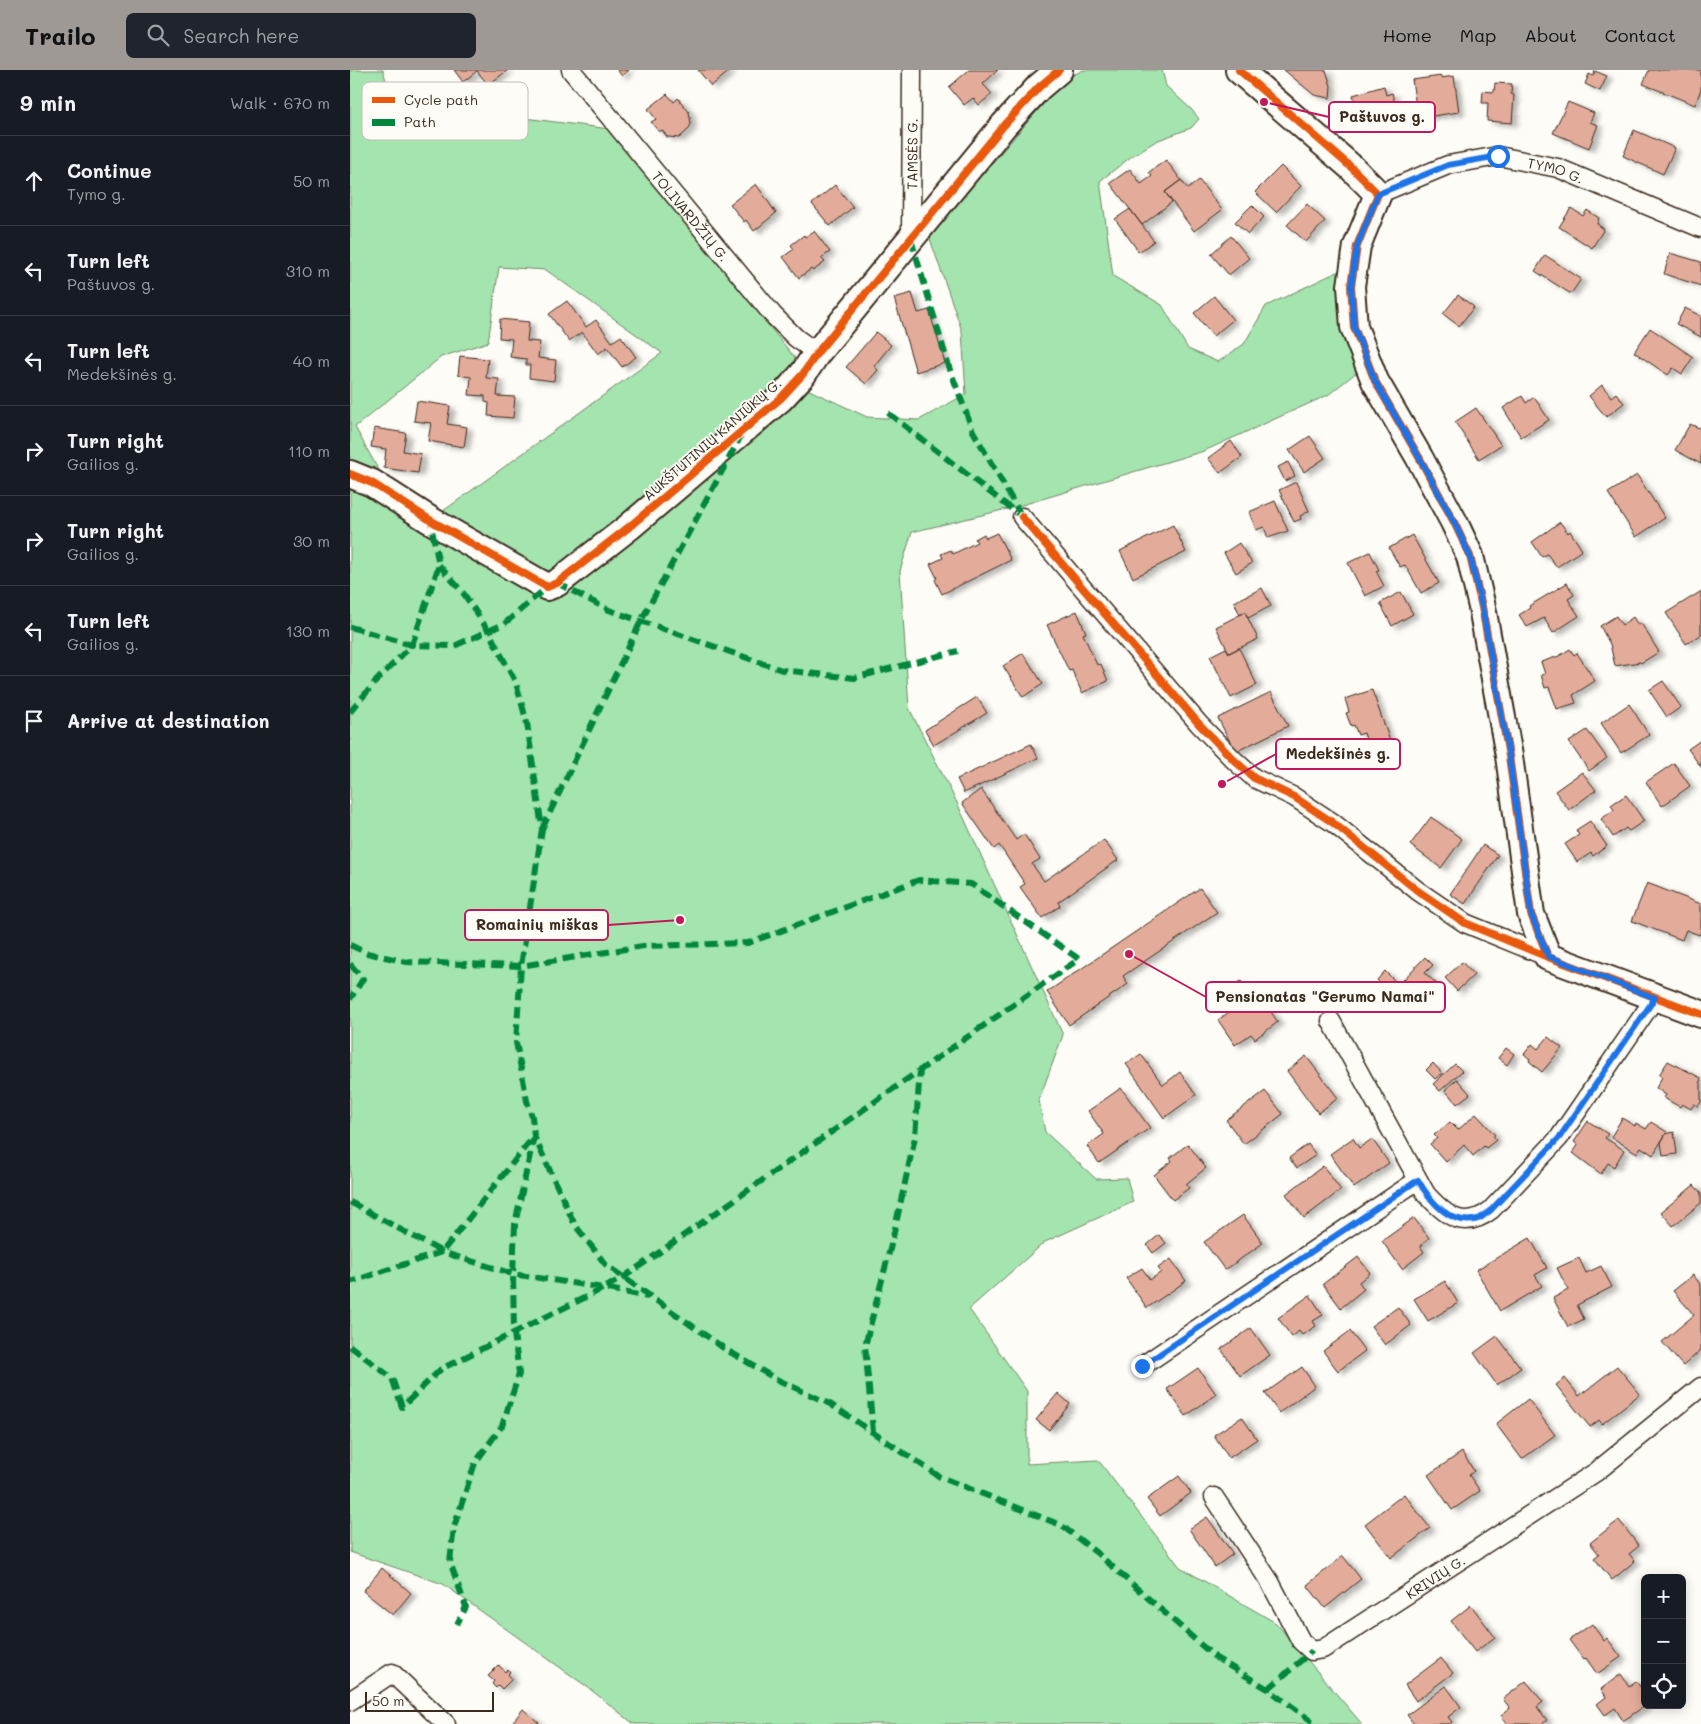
<!DOCTYPE html>
<meta charset="utf-8">
<style>
body{margin:0;font-family:Mali,sans-serif;background:#20242c;color:#f1f3f6}
.controls{position:absolute;right:15px;bottom:15px;display:grid;overflow:hidden;border-radius:8px;box-shadow:0 2px 12px #0003}
.controls button{width:45px;height:45px;display:grid;place-items:center;padding:0;border:0;border-bottom:1px solid #363941;background:#171b24;color:#f1f3f6;font:25px sans-serif}
.scale{position:absolute;left:15px;bottom:12px;width:129px;box-sizing:border-box;padding-left:5px;border:2px solid #3b2a1e;border-top:0;font-size:14px;line-height:18px;white-space:nowrap;color:#3b2a1e;-webkit-text-stroke:4px #fdfcf7;paint-order:stroke}
.stop{position:absolute;width:15px;height:15px;margin:-11px;border:4px solid #1a73e8;border-radius:50%;background:#fff}
.stop.end{background:#1a73e8;border-color:#fff;box-shadow:0 1px 5px #0008}
.list{margin:0;padding:0;list-style:none}
h2{display:flex;justify-content:space-between;align-items:center;height:65px;margin:0;padding:0 20px;font-size:21px}
h2 small{font-size:16px;font-weight:400;color:#9ea1a6}
.list li{display:grid;grid-template-columns:32px 1fr auto;gap:15px;align-items:center;box-sizing:border-box;height:90px;padding:0 20px;border-top:1px solid #363941}
.list b{display:block;font-size:19px;white-space:nowrap}
.list p{margin:0;font-size:16px;white-space:nowrap;color:#9ea1a6}
.list em{font-size:16px;font-style:normal;color:#9ea1a6}
.icon{flex:none;width:28px;height:28px;fill:none;stroke:currentColor;stroke-width:2;stroke-linecap:round;stroke-linejoin:round}
.map{position:relative;flex:none;width:1351px;height:1654px;overflow:hidden}
header{display:flex;align-items:center;gap:30px;box-sizing:border-box;height:70px;padding:0 25px;background:#9f9995;color:#111}
header strong{font-size:24px}
nav{display:flex;gap:28px;margin-inline-start:auto;font-size:18px}
.search{width:350px;height:45px;background:#20242c;display:flex;align-items:center;gap:12px;box-sizing:border-box;padding:0 18px;border-radius:8px;color:#9ea1a6;font-size:19px}
main{display:flex}
aside{flex:1;background:#171b24}
.map>svg:first-child{display:block}
.green{fill:#a4e4ae;stroke:#708766}
.building{fill:#e3ab9a;stroke:#3b2a1e;filter:url(#shadow)}
.lines{fill:none;stroke-linecap:round;stroke-linejoin:round}
.street-casing{stroke:#3b2a1e;stroke-width:21}
.secondary-casing{stroke:#3b2a1e;stroke-width:30}
.street{stroke:#fdfcf7;stroke-width:18}
.secondary{stroke:#fdfcf7;stroke-width:26}
.quiet{stroke:#00873e;stroke-width:6;stroke-dasharray:12 6;stroke-linecap:butt}
.cycleway-casing{stroke:#fdfcf7;stroke-width:11}
.cycleway{stroke:#e8590c;stroke-width:8}
.route{stroke:#1a73e8;stroke-width:6}
.labels{text-anchor:middle;dominant-baseline:central;stroke-width:4;stroke-linejoin:round;paint-order:stroke}
.street-label{font-size:14px;fill:#3b2a1e;stroke:#fdfcf7}
.key{fill:#fdfcf7;stroke:#c3bdb6;stroke-width:1}
.key-label{font-size:14px;fill:#3b2a1e}
.leader{fill:none;stroke:#c2185b;stroke-width:2}
.callout-dot{fill:#c2185b;stroke:#fdfcf7;stroke-width:2}
.callout{fill:#fdfcf7;stroke:#c2185b;stroke-width:2}
.callout-label{font-size:15px;text-anchor:middle;font-weight:bold;fill:#3b2a1e}
</style>
<header>
<strong>Trailo</strong>
<div class="search"><svg class="icon" aria-label="search" viewBox="0 0 24 24"><circle cx="10" cy="10" r="6"/><path d="M15 15l6 6"/></svg>Search here</div>
<nav><a>Home</a><a>Map</a><a>About</a><a>Contact</a></nav>
</header>
<main>
<aside>
<h2>9 min<small>Walk · 670 m</small></h2>
<ul class="list">
<li><svg class="icon" aria-label="ahead" viewBox="0 0 24 24"><path d="M12 20V5M6 11l6-6 6 6"/></svg><div><b>Continue</b><p>Tymo g.</p></div><em>50 m</em></li>
<li><svg class="icon" aria-label="left" viewBox="0 0 24 24"><path d="M17 20v-9H6M10 6l-5 5 5 5"/></svg><div><b>Turn left</b><p>Paštuvos g.</p></div><em>310 m</em></li>
<li><svg class="icon" aria-label="left" viewBox="0 0 24 24"><path d="M17 20v-9H6M10 6l-5 5 5 5"/></svg><div><b>Turn left</b><p>Medekšinės g.</p></div><em>40 m</em></li>
<li><svg class="icon" aria-label="right" viewBox="0 0 24 24"><path d="M7 20v-9h11M14 6l5 5-5 5"/></svg><div><b>Turn right</b><p>Gailios g.</p></div><em>110 m</em></li>
<li><svg class="icon" aria-label="right" viewBox="0 0 24 24"><path d="M7 20v-9h11M14 6l5 5-5 5"/></svg><div><b>Turn right</b><p>Gailios g.</p></div><em>30 m</em></li>
<li><svg class="icon" aria-label="left" viewBox="0 0 24 24"><path d="M17 20v-9H6M10 6l-5 5 5 5"/></svg><div><b>Turn left</b><p>Gailios g.</p></div><em>130 m</em></li>
<li><svg class="icon" aria-label="arrive" viewBox="0 0 24 24"><path d="M6 21V4h12l-3 4 3 4H6"/></svg><div><b>Arrive at destination</b></div></li>
</ul>
</aside>
<div class="map">
<svg width="1351" height="1654" viewBox="0 0 1351 1654">
<defs>
<filter id="shadow"><feDropShadow dx="5.5" dy="3" stdDeviation="2.5" flood-color="#0004"/></filter>
</defs>
<rect width="100%" height="100%" fill="#fdfcf7"/>
<filter id="ink" filterUnits="userSpaceOnUse"><feTurbulence type="fractalNoise" baseFrequency=".02" numOctaves="2"/><feDisplacementMap in="SourceGraphic" scale="10" xChannelSelector="R" yChannelSelector="G"/><feConvolveMatrix kernelMatrix="1 2 1 2 8 2 1 2 1" color-interpolation-filters="sRGB"/></filter>
<g filter="url(#ink)">
<!-- green -->
<path class="green" d="M0,0H33L43,35L112,40L260,59L445,288L437,306L207,501L195,507L89,444L312,283L196,200L149,197L138,272L91,287L5,357L36,414L0,398Z
M733,0H812L816,16L842,40L849,49L841,58L806,71L782,86L750,111L763,206L812,235L838,279L868,292L894,274L916,236L989,201L1003,274L1007,302L978,325L854,381L665,437L562,462L550,501L559,638L608,735L713,965L689,1030L695,1062L746,1109L777,1108L783,1132L695,1172L619,1239L677,1321V1394L748,1390L830,1497L926,1553L1012,1654H284L236,1616L93,1514L0,1482V415L179,518L455,318L517,347L569,350L616,324L612,261L579,166L714,10Z"/>
<!-- building -->
<path class="building" d="M104,0H158L138,15L127,1L113,12Z
M267,0H279L272,6Z
M348,0H380V1L361,16Z
M619,0H648L633,14L642,24L629,35L623,28L614,35L599,17Z
M934,0H976L981,16L980,28L964,25Z
M1299,0H1351V19L1345,35L1293,14Z
M1245,1L1257,6L1250,21L1235,14L1239,4L1243,6Z
M1091,6V8L1104,6L1109,42L1077,47L1075,35L1066,36L1062,10Z
M1145,13L1162,14L1161,24L1164,25L1162,53L1137,51L1138,33H1132L1133,21L1144,22Z
M1034,16L1036,25L1042,23L1045,33L1039,35L1043,47L1011,56L1003,25Z
M317,24L324,32L328,28L339,42L341,54L338,60L329,68L317,67L312,60L309,62L301,52L306,49L298,39Z
M1218,32L1244,43L1240,52L1248,55L1239,78L1203,63Z
M1284,60L1325,78L1313,104L1273,86Z
M816,90L831,110L815,122L822,132L792,155L760,113L780,99L791,114L802,106L799,102Z
M931,96L951,116L926,142L905,122Z
M831,110L838,119L849,110L872,140L844,161L815,122Z
M406,114L426,143L404,161L396,150L394,152L380,134Z
M485,115L503,137L480,156L462,134Z
M957,134L975,151L956,172L937,155Z
M902,135L914,147L898,164L885,152Z
M1221,138L1233,146L1237,140L1249,148L1247,154L1254,159L1242,178L1209,157Z
M780,139L804,171L789,182L765,149Z
M464,161L480,182L471,188L475,192L463,201L461,199L449,208L433,187L444,179L441,175L454,165L455,167Z
M881,166L899,188L879,205L861,184Z
M1320,183L1351,192V216L1314,204Z
M1195,185L1231,209L1221,224L1185,201Z
M562,223L568,243L579,240L595,293L566,302L544,228Z
M1108,225L1124,237L1109,256L1093,244Z
M864,226L883,250L863,266L844,243Z
M217,231L236,257L246,250L262,272L271,266L286,287L272,297L257,277L248,284L232,262L219,271L199,244Z
M1335,238L1351,246V267L1326,254Z
M150,249L179,252L177,271L190,272L188,288L206,290L204,311L179,308L180,295H176V289L160,287L162,269L149,268Z
M1300,258L1343,287L1332,304L1323,298L1318,305L1284,282Z
M526,262L541,275L524,296L528,300L516,314L496,297Z
M110,286L138,289L136,308L149,309L147,326L165,327L163,348L138,346L139,333L135,332V326L119,325L121,307L108,305Z
M1252,315L1261,327L1266,323L1274,333L1256,347L1239,326Z
M1172,326L1176,333L1184,327L1199,350L1171,367L1153,338Z
M67,331L100,336L97,354L117,357L114,377L78,371L81,353L64,351Z
M1126,338L1151,375L1129,389L1105,352Z
M1340,354L1351,359V394L1325,380Z
M24,358L56,363L53,381L71,384L68,403L34,398L36,379L21,377Z
M960,366L975,388L954,402L939,380Z
M881,371L892,387L870,403L858,388Z
M938,392L945,406L935,411L928,397Z
M1287,405L1315,448L1286,467L1258,423Z
M946,412L959,441L950,446L951,449L944,452L929,420Z
M925,431L938,461L918,468L914,457L906,460L899,442Z
M1210,452L1218,463L1220,461L1232,480L1207,497L1197,484L1192,487L1182,472Z
M823,455L836,482L783,508L770,481Z
M647,463L661,490L592,524L585,510L587,508L580,494L593,488L591,484L601,480L603,484L627,472L625,469L634,464L636,468Z
M1062,465L1089,513L1071,523L1055,495L1050,497L1039,478Z
M889,473L902,493L886,503L874,483Z
M1020,482L1029,500L1026,501L1034,516L1015,526L998,493Z
M1217,513L1224,525L1218,529L1229,546L1203,563L1194,548L1177,557L1169,545L1180,538L1179,536Z
M912,518L921,536L898,548L895,542L890,545L884,532Z
M1051,522L1063,544L1042,556L1030,533Z
M1350,522L1351,524V565L1336,574L1316,543Z
M727,541L736,563L733,564L747,595L751,594L758,611L732,623L722,600L719,601L697,555Z
M895,542L908,569L879,583L866,557Z
M1266,546L1272,555L1283,547L1288,555L1291,553L1309,582L1291,593L1290,592L1265,596L1260,574L1250,556Z
M876,578L879,583L889,578L907,615L881,628L860,586Z
M1220,579L1224,585L1227,583L1245,611L1223,625L1226,633L1207,639L1199,617L1195,618L1191,605L1195,604L1191,592L1209,586Z
M673,583L693,614L673,627L653,596Z
M1313,611L1331,637L1317,647L1299,620Z
M1022,620L1040,671L1019,678L1014,663L1008,665L1004,655L1001,656L996,643L999,642L995,629Z
M921,622L938,656L885,682L868,648Z
M627,627L637,643L584,675L575,660Z
M1279,634L1299,665L1271,683L1251,653Z
M1237,660L1257,688L1239,701L1219,672Z
M1351,670V697L1338,679Z
M681,674L688,688L614,723L607,709Z
M1324,693L1340,716L1312,736L1296,712Z
M1232,702L1246,720L1219,740L1205,721Z
M631,719L666,770L674,764L690,789L682,794L694,811L754,770L768,790L708,832L710,836L692,848L670,817L675,814L649,775L644,779L612,733Z
M1276,725L1294,751L1279,761L1276,758L1263,767L1251,749L1264,740L1261,735Z
M1081,747L1112,769L1091,798L1060,775Z
M1240,751L1257,776L1243,786L1241,783L1227,792L1215,774L1229,765L1226,760Z
M1133,775L1148,785L1115,834L1100,824Z
M1297,813L1351,834V861L1349,865L1336,860L1332,870L1282,851Z
M850,818L867,842L773,906L778,914L719,955L697,922Z
M1075,887L1083,895L1075,903L1089,916L1070,935L1055,920L1058,917L1052,911Z
M1112,892L1124,905L1107,921L1095,908Z
M1035,901L1046,912L1037,921L1027,910Z
M891,911L906,931L911,928L928,952L905,969L901,964L885,975L868,950L886,937L875,922Z
M1198,967L1212,978L1192,1002L1179,991L1180,989L1174,984L1182,974L1188,979Z
M1156,978L1164,984L1157,995L1148,988Z
M791,984L813,1015L830,1002L846,1025L814,1048L776,994Z
M956,986L988,1028L968,1043L937,1001Z
M1318,991L1351,1008L1350,1012L1351,1013V1032L1348,1036L1344,1034L1341,1039L1332,1034L1330,1037L1314,1028L1316,1025L1306,1018L1312,1007L1309,1005Z
M1083,993L1092,1003L1085,1009L1076,1000Z
M1105,994L1112,1001L1090,1021L1083,1014Z
M1107,1009L1120,1024L1107,1034L1095,1020Z
M771,1018L800,1058L749,1093L737,1076L754,1064L738,1041Z
M915,1021L933,1044L894,1074L876,1050Z
M1126,1044L1145,1065L1143,1067L1146,1070L1136,1078L1134,1076L1123,1086L1114,1075L1096,1092L1080,1074L1087,1068L1084,1065L1100,1052L1108,1060Z
M1272,1048L1285,1056L1286,1053L1296,1059L1301,1052L1317,1062L1303,1085L1291,1077L1287,1083L1261,1067Z
M1238,1051L1258,1064L1255,1068L1274,1080L1264,1097L1258,1093L1251,1104L1223,1083L1228,1075L1224,1072Z
M1324,1062L1327,1084L1313,1086L1311,1072L1316,1064Z
M1003,1068L1009,1078L1022,1069L1039,1093L1004,1118L980,1084Z
M838,1074L856,1098L836,1114L839,1118L823,1130L804,1105L822,1091L820,1088Z
M958,1074L966,1085L947,1098L939,1088Z
M973,1096L991,1120L954,1148L936,1124Z
M1344,1115L1351,1123V1133L1323,1156L1311,1142Z
M893,1145L913,1173L875,1200L854,1172Z
M1064,1148L1079,1168L1070,1176L1074,1182L1052,1199L1032,1171Z
M809,1165L816,1173L803,1183L797,1175Z
M1180,1168L1197,1198L1185,1205L1192,1216L1150,1241L1126,1200Z
M1008,1187L1020,1203L1009,1212L1014,1219L991,1238L973,1214Z
M1229,1188L1236,1203L1251,1196L1262,1217L1227,1235L1234,1249L1218,1257L1203,1228L1218,1220L1207,1198Z
M821,1189L836,1211L797,1238L776,1208L792,1198L800,1210L811,1202L808,1198Z
M1343,1205L1351,1215V1280L1333,1296L1312,1272L1344,1245L1323,1221Z
M1095,1211L1108,1233L1078,1251L1064,1229Z
M960,1225L973,1245L963,1251L966,1256L952,1265L949,1261L942,1267L928,1248Z
M1048,1237L1061,1255L1035,1275L1021,1256Z
M901,1258L920,1285L890,1306L871,1279Z
M1000,1261L1015,1281L988,1301L973,1281Z
M1147,1266L1171,1298L1147,1315L1124,1283Z
M1267,1296L1290,1324L1252,1354L1249,1350L1240,1357L1206,1315L1215,1308L1229,1326Z
M952,1297L965,1316L929,1343L915,1323Z
M848,1298L866,1324L836,1346L817,1319Z
M708,1323L720,1334L699,1360L686,1350Z
M1178,1329L1205,1365L1172,1389L1146,1354Z
M892,1347L907,1369L879,1388L864,1365Z
M1112,1382L1124,1401L1119,1405L1130,1421L1102,1440L1078,1405Z
M829,1406L841,1423L810,1446L797,1429Z
M1054,1424L1080,1458L1041,1488L1015,1454Z
M857,1447L883,1484L865,1497L839,1459Z
M1269,1450L1289,1476L1279,1484L1285,1491L1262,1510L1244,1488L1249,1484L1240,1473Z
M993,1486L1011,1509L975,1538L957,1515Z
M32,1498L61,1523L43,1545L13,1521Z
M1121,1535L1145,1567L1125,1582L1101,1551Z
M1242,1554L1254,1571L1257,1568L1271,1587L1247,1604L1236,1588L1234,1590L1219,1570Z
M1091,1588L1103,1603L1066,1631L1055,1615Z
M149,1595L155,1602L158,1599L160,1602L158,1604L162,1609L152,1619L148,1615L146,1618L142,1614L144,1611L138,1606Z
M1271,1604L1279,1616L1286,1611L1295,1623L1296,1635L1273,1651L1265,1638L1255,1645L1247,1634L1256,1627L1251,1619Z
M1176,1611L1193,1632L1187,1637L1197,1650L1192,1654H1157L1151,1645L1160,1638L1153,1629Z
M1096,1616L1111,1637L1098,1647L1102,1652L1100,1654H1064L1057,1645Z
M173,1639L190,1654H161Z"/>
<g class="lines">
<defs>
<g id="street">
<path id="s1" d="M221,0L423,245L446,268L467,283"/>
<path id="s2" d="M1028,124L1098,95L1148,86L1208,98L1351,158"/>
<path id="s3" d="M561,169L562,0"/>
<path d="M672,447L849,654L884,690L904,708L944,727L982,752L1068,821L1115,853L1198,887"/>
<path d="M981,951L1076,1124C1096,1146 1114,1161 1141,1140L1209,1068L1305,928"/>
<path d="M792,1296L1068,1110"/>
<path id="s4" d="M864,1427L920,1512L951,1571L962,1581L973,1579L1246,1402L1351,1317"/>
<path d="M0,1631L42,1603L96,1654"/>
</g>
<path id="secondary" d="M889,0L1002,98L1028,124L1007,176L1001,216L1004,257L1025,311L1069,387L1104,452L1120,486L1132,537L1159,686L1181,844L1198,887L1351,944
M0,404L22,413L80,450L197,517L207,513L279,457L431,328L453,304L467,283L654,55L689,17L709,0"/>
</defs>
<!-- street casing -->
<use href="#street" class="street-casing"/>
<!-- secondary casing -->
<use href="#secondary" class="secondary-casing"/>
<!-- street -->
<use href="#street" class="street"/>
<!-- secondary -->
<use href="#secondary" class="secondary"/>
<!-- quiet -->
<path class="quiet" d="M561,169L599,297L623,361L672,447
M538,343L668,444
M89,495L114,524L139,562L166,613L177,653L192,759L171,896L166,972L177,1031L182,1047L184,1066L225,1155L256,1195L375,1279L426,1309L480,1334L590,1407L711,1455L748,1484L866,1588L918,1619L966,1654
M207,513L259,540L432,600L504,608L608,581
M0,557L62,575L104,576L154,554L197,517
M0,642L27,610L62,575L89,495L80,450
M192,759L291,551L391,366
M0,875L17,883L57,892L171,896L293,876L398,873L569,810L621,814L729,889L274,1207L254,1218L163,1204L92,1182L0,1212
M0,894L13,909L0,929
M0,1132L92,1182L184,1066L165,1154L163,1204L164,1263L169,1304L152,1356L125,1393L104,1457L100,1492L116,1537L107,1554
M0,1276L42,1308L52,1337L91,1299L254,1218L298,1227
M523,1362L515,1276L543,1167L565,1067L570,1000
M918,1619L962,1581"/>
<defs>
<path id="cycleway" d="M889,0L1002,98L1028,124L1007,176L1001,216L1004,257L1025,311L1069,387L1104,452L1120,486L1132,537L1159,686L1181,844L1198,887
M0,404L22,413L80,450L197,517L207,513L279,457L431,328L453,304L467,283L654,55L689,17L709,0
M672,447L849,654L884,690L904,708L944,727L982,752L1068,821L1115,853L1198,887L1351,944"/>
</defs>
<!-- cycleway casing -->
<use href="#cycleway" class="cycleway-casing"/>
<!-- cycleway -->
<use href="#cycleway" class="cycleway"/>
</g>
</g>
<g class="lines" filter="url(#ink)">
<!-- route -->
<path class="route" d="M792,1296L1068,1110C1080,1131 1101,1157 1128,1149C1133,1147 1137,1143 1141,1140L1209,1068L1305,928L1198,886L1181,844L1159,686L1132,537L1120,486L1104,452L1069,387L1025,311L1004,257L1001,216L1007,176L1028,124L1098,95L1148,86"/>
</g>
<g class="labels">
<!-- street labels -->
<g class="street-label">
<text stroke="none"><textPath href="#s3" startOffset="85">TAMSĖS G.</textPath></text>
<text stroke="none"><textPath href="#s2" startOffset="186">TYMO G.</textPath></text>
<text stroke="none"><textPath href="#s1" startOffset="189">TOLIVARDŽIŲ G.</textPath></text>
<text transform="translate(362 369) rotate(-41)">AUKŠTUTINIŲ KANIŪKŲ G.</text>
<text stroke="none"><textPath href="#s4" startOffset="328">KRIVIŲ G.</textPath></text>
</g>
</g>
<!-- legend -->
<rect x="12" y="12" width="166" height="58" rx="8" class="key"/>
<rect x="22" y="27" width="23" height="6" fill="#e8590c"/>
<rect x="22" y="49" width="23" height="7" fill="#00873e"/>
<g class="key-label">
<text x="54" y="35">Cycle path</text>
<text x="54" y="57">Path</text>
</g>
<!-- callouts -->
<path class="leader" d="M914 32L979 47M872 714L926 684M330 850L258 855M779 884L856 927"/>
<g class="callout-dot">
<circle cx="914" cy="32" r="5"/>
<circle cx="872" cy="714" r="5"/>
<circle cx="330" cy="850" r="5"/>
<circle cx="779" cy="884" r="5"/>
</g>
<g class="callout">
<rect x="979" y="32" width="106" height="30" rx="5"/>
<rect x="926" y="669" width="124" height="30" rx="5"/>
<rect x="115" y="840" width="143" height="30" rx="5"/>
<rect x="856" y="912" width="239" height="30" rx="5"/>
</g>
<g class="callout-label">
<text x="1032" y="52">Paštuvos g.</text>
<text x="988" y="689">Medekšinės g.</text>
<text x="187" y="860">Romainių miškas</text>
<text x="975" y="932">Pensionatas "Gerumo Namai"</text>
</g>
</svg>
<div class="controls">
<button>+</button>
<button>−</button>
<button><svg class="icon" aria-label="locate" viewBox="0 0 24 24"><circle cx="12" cy="12" r="6"/><path d="M12 2v4M12 18v4M2 12h4M18 12h4"/></svg></button>
</div>
<div class="scale">50 m</div>
<div class="stop" style="left:1148px;top:86px"></div>
<div class="stop end" style="left:792px;top:1296px"></div>
</div>
</main>
